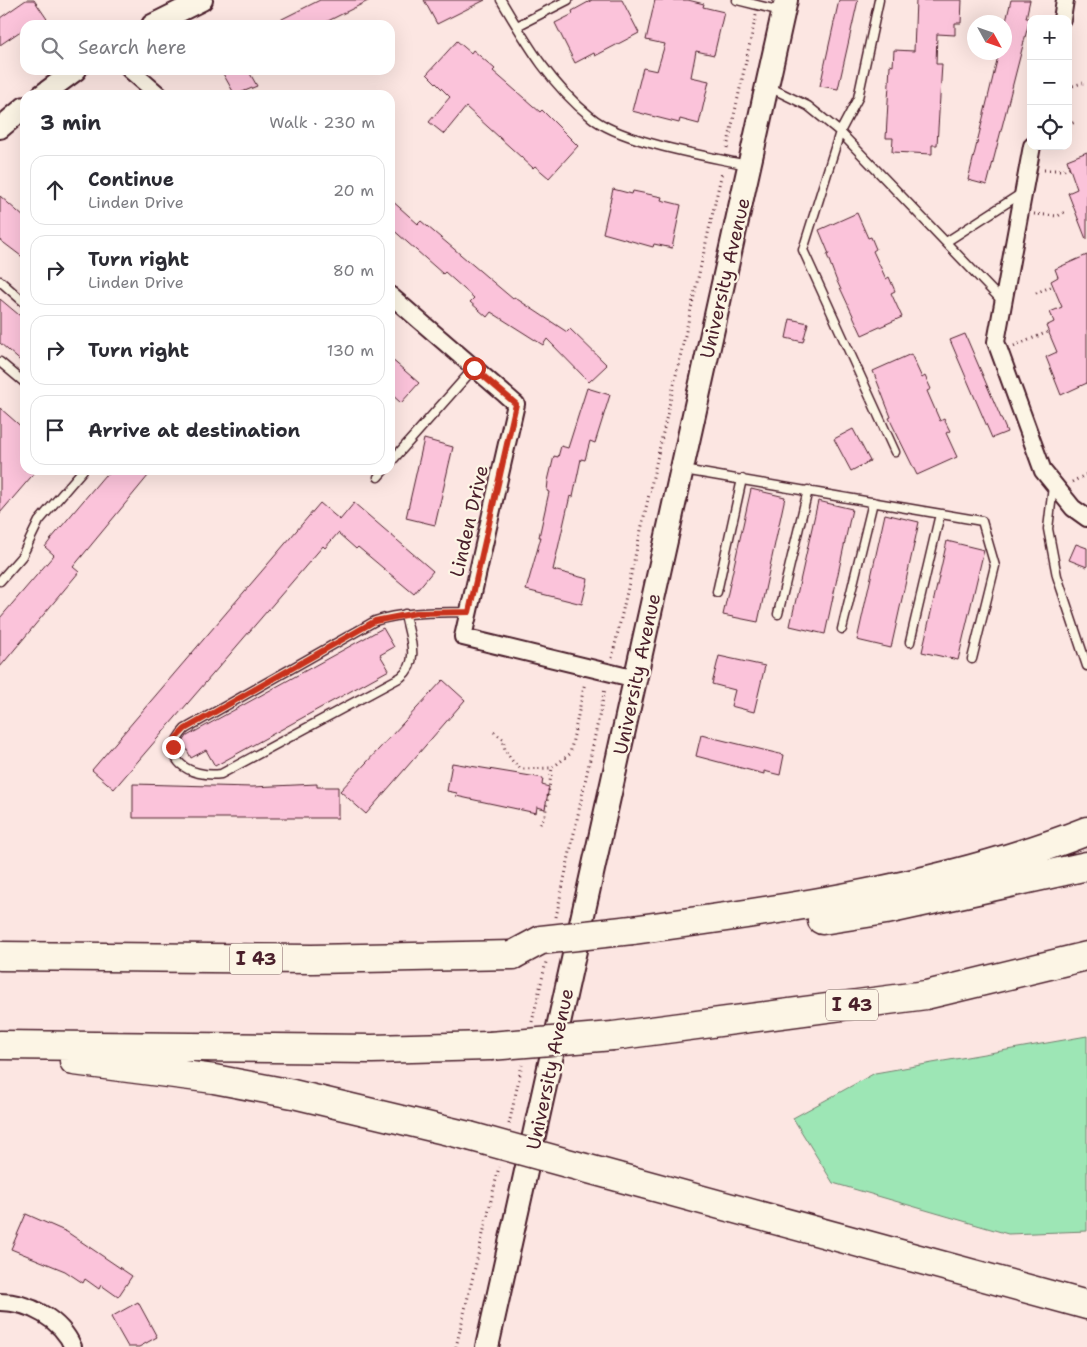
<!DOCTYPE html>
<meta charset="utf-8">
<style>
body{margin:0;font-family:"Shantell Sans",sans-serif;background:#f7f7f7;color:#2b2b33}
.controls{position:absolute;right:15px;top:15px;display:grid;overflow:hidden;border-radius:10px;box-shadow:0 5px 20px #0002}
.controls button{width:45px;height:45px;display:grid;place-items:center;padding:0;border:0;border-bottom:1px solid #e1e1e2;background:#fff;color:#2b2b33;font:25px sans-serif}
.compass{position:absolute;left:967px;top:15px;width:45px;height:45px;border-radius:50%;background:#fff;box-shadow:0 5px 20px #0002;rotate:130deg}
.stop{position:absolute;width:15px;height:15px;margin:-11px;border:4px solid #c8321e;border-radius:50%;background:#fff}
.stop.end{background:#c8321e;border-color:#fff;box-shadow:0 1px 5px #0008}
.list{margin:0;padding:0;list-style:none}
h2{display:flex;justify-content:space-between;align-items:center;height:65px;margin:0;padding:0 20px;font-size:21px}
h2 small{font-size:16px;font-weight:400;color:#7c7c81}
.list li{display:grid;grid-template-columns:32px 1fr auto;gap:15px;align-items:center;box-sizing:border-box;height:70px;margin:0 10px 10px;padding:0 10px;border:1px solid #e1e1e2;border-radius:15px}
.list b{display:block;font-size:19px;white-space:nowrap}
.list p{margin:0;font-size:16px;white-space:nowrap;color:#7c7c81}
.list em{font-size:16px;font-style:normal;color:#7c7c81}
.icon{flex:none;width:28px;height:28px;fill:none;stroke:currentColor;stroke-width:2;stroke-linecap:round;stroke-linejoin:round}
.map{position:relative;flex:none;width:1087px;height:1347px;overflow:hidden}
.search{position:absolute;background:#fff;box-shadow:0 5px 20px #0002;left:20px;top:20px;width:375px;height:55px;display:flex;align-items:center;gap:12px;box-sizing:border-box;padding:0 18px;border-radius:15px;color:#7c7c81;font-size:19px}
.panel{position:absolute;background:#fff;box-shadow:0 5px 20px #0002;left:20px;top:90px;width:375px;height:385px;border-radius:15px}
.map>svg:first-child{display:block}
.green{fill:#9de6b5;stroke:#748270}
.building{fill:#fbc3da;stroke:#4a1f2b}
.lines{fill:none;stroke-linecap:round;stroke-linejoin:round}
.service-casing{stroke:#4a1f2b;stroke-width:11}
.minor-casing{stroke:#4a1f2b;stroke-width:20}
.tertiary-casing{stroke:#4a1f2b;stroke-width:24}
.secondary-casing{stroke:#4a1f2b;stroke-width:26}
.motorway-casing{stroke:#4a1f2b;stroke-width:31}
.path{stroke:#4a1f2b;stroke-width:3;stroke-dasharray:1 4;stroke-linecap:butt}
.service{stroke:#fcf5e5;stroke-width:8}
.minor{stroke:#fcf5e5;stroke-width:16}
.tertiary{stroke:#fcf5e5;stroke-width:20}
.secondary{stroke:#fcf5e5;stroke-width:22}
.motorway{stroke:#fcf5e5;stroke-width:28}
.motorway-bridge-casing{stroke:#4a1f2b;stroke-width:31;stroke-linecap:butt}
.motorway-bridge{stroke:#fcf5e5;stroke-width:28}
.route{stroke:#c8321e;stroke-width:6}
.labels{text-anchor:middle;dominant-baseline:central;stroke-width:4.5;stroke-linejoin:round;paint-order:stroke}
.shield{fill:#fcf5e5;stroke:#7f5f63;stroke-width:1}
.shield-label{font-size:18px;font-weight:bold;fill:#4a1f2b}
.street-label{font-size:19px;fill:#4a1f2b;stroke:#fcf5e5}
</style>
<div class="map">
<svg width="1087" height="1347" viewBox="0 0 1087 1347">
<rect width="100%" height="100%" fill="#fce6e2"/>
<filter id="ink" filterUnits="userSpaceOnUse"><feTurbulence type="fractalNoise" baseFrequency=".02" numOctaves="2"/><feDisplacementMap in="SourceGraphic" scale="10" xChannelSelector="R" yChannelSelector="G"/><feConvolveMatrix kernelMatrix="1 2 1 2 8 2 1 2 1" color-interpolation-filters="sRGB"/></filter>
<g filter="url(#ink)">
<!-- green -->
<path class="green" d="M1087,1036V1231L1008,1234L833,1183L793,1118L875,1073Z"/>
<!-- building -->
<path class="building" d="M26,0H34L51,25H25V28L0,45V18Z
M320,0H370L320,25H270Z
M424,0H485L437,24Z
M592,0H622L639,33L595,56L594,53L575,63L555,23L573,14L572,11Z
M655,0H688L704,4L703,7L724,12L714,55L696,51L691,77L709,81L699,124L680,119L679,123L632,111L643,68L657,71L665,44L646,40Z
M839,0H858L838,89L820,86Z
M916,0H962L961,23H955V35L937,34L936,64H942L937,145H932V154L892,152L893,138H886L890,65L893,66L894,50L914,51Z
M1011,0H1030L1026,18H1030L987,185L968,180L999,52H1004V30Z
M457,41L471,53L473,50L495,69L493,71L540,112L542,110L578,146L549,178L535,166L533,168L466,107L444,134L429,122L450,97L427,74Z
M221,70H248L257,86L235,95Z
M1087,152V239H1086L1068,193L1077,189L1067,160Z
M613,189L632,194L633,191L662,197L661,200L681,205L672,248L654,244L653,247L603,233Z
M0,196L25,218V259L0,240Z
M390,199L418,224L421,221L513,299L514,297L567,332L570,329L607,365L589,382L547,339L543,345L491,312L487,317L470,302L474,298L445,272L443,274L390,227Z
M857,213L868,238L871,237L876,249L873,251L886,279L889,277L895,291L891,293L902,317L862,335L836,279L827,255L829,254L819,230Z
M1087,255V383L1061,395L1046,357L1057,352L1046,326L1054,322L1050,312L1062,307L1051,281L1058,277L1055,269Z
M0,299L25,320V365L0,343Z
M790,319L808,323L803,342L786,338Z
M965,334L1007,432L992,438L950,340Z
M911,354L922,378L925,376L931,389L927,391L940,421L944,419L950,431L946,433L957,457L917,475L889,418L891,417L873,371Z
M390,358L419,383L401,403L390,393Z
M587,388L610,395L595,443L590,441L585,460L581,459L573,497L570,496L553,570L588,579L582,604L526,590L541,537H539L549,492L547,491L548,481L554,456L558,457L561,446L568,448Z
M0,408L25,430V470H37L0,513Z
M853,429L870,461L851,471L834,439Z
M424,439L453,447L435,525L406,518Z
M112,470H153L73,567L79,572L0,667V618L54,555L45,547L51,539L105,475L107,476Z
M751,489L785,497L758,622L723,615Z
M818,501L852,509L825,634L790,626Z
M320,503L340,520L354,503L433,571L414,594L358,547L356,549L338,533L325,548L323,546L114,789L92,770Z
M885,514L919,522L891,648L857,640Z
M947,541L984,550L958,660L922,652Z
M1076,544L1087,548V567L1069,560Z
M383,628L394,647L380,655L389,670L215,766L206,750L191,758L183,742L187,736Z
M719,656L765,666L754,712L731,706L735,690L712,684Z
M443,680L465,700L366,814L340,791Z
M701,735L784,755L780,775L764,771V774L696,756Z
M452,763L543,778L542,785L549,787L545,809L537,807L536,813L456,796L457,793L447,791Z
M133,784L252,787L317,784V787H338V818H133Z
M26,1214L67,1232L132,1276L118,1297L101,1285L99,1289L85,1279L83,1283L65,1271L11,1249Z
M138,1302L157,1337L139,1347H128L111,1317Z"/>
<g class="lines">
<defs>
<path id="service" d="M501,0C527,44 550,84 591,117C620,142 707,156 747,165
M737,0L781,11
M879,0L858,98L840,132L803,250L895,452
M517,26L568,0
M769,87L808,106L840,132L1004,303
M946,242L1022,193
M0,281L25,303
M0,362L25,383
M390,463L474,368
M684,470L982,521L995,566L972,659
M378,477L384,470
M1053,486L1048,529L1057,576L1087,666
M0,581L22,556L39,521L83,470
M717,592L742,479
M405,614C409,636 421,661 401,677L221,774C190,778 157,759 185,729L375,621C406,611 437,613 469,612
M778,614L808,490
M842,629L873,502
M910,642L940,514"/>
<path id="minor" d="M1062,19L1065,0
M130,70L159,95
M1032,146L996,342L1043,471L1073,508L1087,518
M390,295L516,404L463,637L636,679
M0,1302C29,1302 61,1319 73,1347"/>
<path id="tertiary" d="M152,25L202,0
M42,95L76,70
M0,128L25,107"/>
<path id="secondary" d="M487,1347L786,0"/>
<path id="motorway" d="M822,920L886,910L1087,866
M632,930C786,909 942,888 1087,831
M0,956L312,959L513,955
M613,1036L926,995L1087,956
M0,1045L372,1049L490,1046
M74,1061L214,1079L293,1094L469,1136
M585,1168L1087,1305"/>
</defs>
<!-- service casing -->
<use href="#service" class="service-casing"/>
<!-- minor casing -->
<use href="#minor" class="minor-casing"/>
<!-- tertiary casing -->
<use href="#tertiary" class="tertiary-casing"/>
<!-- secondary casing -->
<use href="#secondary" class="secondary-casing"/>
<!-- motorway casing -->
<use href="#motorway" class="motorway-casing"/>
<!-- path -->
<path class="path" d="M1068,87L1083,83
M1068,125L1075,122
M727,148L756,15
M1044,170H1064L1070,167
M1034,214L1058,216L1065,212
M1036,293L1053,286
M1014,346L1048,332
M1072,482L1087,474
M612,658L722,172
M494,732L503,739L505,750L513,762L521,769L552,768L570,754L585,682
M540,824L545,816L552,768
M556,917L605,689
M532,1022L546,962
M509,1124L522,1065
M456,1347L499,1167"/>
<!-- service -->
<use href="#service" class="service"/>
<!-- minor -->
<use href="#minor" class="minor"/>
<!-- tertiary -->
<use href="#tertiary" class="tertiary"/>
<!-- secondary -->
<use href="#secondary" class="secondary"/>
<!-- motorway -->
<use href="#motorway" class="motorway"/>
<defs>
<path id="motorway-bridge" d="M513,955L541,940L632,930
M490,1046L613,1036
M469,1136L585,1168"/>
</defs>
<!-- motorway-bridge casing -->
<use href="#motorway-bridge" class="motorway-bridge-casing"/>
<!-- motorway-bridge -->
<use href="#motorway-bridge" class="motorway-bridge"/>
</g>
</g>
<g class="lines" filter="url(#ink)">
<!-- route -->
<path class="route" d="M173,747L176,738L185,729L375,621L416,613L469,612L516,404L474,368"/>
</g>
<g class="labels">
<!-- shield labels -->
<g class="shield">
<rect x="230" y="943.5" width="52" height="31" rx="4"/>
<rect x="826" y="989.5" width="52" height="31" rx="4"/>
</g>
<g class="shield-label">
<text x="256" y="959">I 43</text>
<text x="852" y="1005">I 43</text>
</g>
<!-- street labels -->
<g class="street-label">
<text transform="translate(725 278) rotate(-77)">University Avenue</text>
<text transform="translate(469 521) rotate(-77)">Linden Drive</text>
<text transform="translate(637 674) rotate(-78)">University Avenue</text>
<text transform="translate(550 1069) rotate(-78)">University Avenue</text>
</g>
</g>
</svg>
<div class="controls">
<button>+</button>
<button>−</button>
<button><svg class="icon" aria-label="locate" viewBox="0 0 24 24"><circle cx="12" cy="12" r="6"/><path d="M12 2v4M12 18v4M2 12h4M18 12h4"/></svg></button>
</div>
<svg class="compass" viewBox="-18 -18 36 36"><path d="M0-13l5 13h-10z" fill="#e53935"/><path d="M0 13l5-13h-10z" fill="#7c7c81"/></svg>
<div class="stop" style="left:474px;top:368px"></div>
<div class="stop end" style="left:173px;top:747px"></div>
<div class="search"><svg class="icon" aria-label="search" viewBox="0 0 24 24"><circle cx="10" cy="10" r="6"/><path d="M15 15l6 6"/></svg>Search here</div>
<section class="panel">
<h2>3 min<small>Walk · 230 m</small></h2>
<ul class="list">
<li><svg class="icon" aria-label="ahead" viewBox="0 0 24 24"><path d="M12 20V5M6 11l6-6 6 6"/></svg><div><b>Continue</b><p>Linden Drive</p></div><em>20 m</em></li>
<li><svg class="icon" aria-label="right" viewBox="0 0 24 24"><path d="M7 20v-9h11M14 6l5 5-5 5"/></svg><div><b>Turn right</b><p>Linden Drive</p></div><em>80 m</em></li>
<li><svg class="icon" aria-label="right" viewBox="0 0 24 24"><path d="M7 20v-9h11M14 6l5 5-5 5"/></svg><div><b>Turn right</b></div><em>130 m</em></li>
<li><svg class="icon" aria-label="arrive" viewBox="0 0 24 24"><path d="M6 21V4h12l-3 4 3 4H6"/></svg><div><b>Arrive at destination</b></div></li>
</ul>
</section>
</div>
